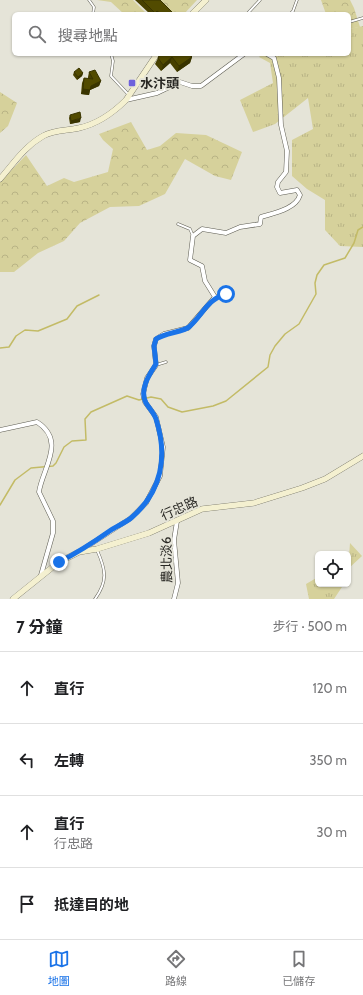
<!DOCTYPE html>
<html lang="zh-TW">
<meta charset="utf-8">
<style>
body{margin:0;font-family:Cabin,"Noto Sans TC",sans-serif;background:#f2f2f2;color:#202124}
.controls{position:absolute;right:12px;bottom:12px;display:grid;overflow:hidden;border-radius:6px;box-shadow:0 1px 3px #0004}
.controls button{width:36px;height:36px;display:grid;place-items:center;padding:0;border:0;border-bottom:1px solid #e0e0e0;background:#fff;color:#202124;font:20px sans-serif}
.stop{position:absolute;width:12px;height:12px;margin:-9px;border:3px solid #1a73e8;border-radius:50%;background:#fff}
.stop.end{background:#1a73e8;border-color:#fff;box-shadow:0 1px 4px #0008}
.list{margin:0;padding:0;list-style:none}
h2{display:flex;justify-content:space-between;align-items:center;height:52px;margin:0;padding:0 16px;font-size:17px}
h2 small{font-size:13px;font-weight:400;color:#757577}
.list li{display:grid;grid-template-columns:26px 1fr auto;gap:12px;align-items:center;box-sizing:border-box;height:72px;padding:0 16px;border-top:1px solid #e0e0e0}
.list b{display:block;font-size:15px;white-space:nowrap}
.list p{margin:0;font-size:13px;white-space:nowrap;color:#757577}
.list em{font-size:13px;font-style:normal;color:#757577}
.icon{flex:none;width:22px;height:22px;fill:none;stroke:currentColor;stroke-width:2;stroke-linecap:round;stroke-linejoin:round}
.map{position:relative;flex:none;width:363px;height:599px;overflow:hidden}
.search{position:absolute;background:#fff;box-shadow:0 1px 3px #0004;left:12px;right:12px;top:12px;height:44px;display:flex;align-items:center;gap:10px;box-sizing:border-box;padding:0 14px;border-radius:6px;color:#757577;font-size:15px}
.sheet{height:340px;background:#fff}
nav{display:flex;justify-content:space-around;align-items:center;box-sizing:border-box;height:56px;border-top:1px solid #e0e0e0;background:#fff;font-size:11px;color:#757577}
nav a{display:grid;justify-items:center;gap:2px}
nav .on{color:#1a73e8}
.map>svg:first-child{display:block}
.grass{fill:url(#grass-tufts)}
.forest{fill:url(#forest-crowns)}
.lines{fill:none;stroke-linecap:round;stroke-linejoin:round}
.stream{stroke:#c3bb66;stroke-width:1.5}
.lane-casing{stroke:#5d5c52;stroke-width:3}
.street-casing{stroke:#5d5c52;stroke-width:5}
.secondary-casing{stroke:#5d5c52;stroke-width:6}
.lane{stroke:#fff;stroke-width:2}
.street{stroke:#fff;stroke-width:4}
.secondary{stroke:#f4f0d0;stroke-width:5.5}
.wall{fill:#474000}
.shaded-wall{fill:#393400}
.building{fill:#524b00;stroke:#393400}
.route{stroke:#1a73e8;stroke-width:5}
.poi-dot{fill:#6e62dc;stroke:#e5e4d8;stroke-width:1.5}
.labels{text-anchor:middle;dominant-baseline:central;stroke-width:4;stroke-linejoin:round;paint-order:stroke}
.poi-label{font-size:13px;font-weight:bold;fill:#282723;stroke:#e5e4d8;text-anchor:start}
.street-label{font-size:13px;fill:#282723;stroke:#e5e4d8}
</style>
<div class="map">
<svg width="363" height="599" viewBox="0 0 363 599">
<defs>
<pattern id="grass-tufts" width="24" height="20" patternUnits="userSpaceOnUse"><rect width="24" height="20" fill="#d6d19b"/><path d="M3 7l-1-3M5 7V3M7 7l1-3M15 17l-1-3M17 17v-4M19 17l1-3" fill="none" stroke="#b8b385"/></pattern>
<pattern id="forest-crowns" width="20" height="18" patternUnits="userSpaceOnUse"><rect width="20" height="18" fill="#d6d19b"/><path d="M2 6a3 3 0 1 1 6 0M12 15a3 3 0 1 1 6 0" fill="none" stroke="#b8b385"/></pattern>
</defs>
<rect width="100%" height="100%" fill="#e5e4d8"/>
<!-- grass -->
<path class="grass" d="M363,26V247L340,246L325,230V200L307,189L292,176V140L313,129L308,98L275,124L253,132L240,100L273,83L270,63L259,57L263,54H349V29Z
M350,543L362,556L348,569Z
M318,577V584H344L334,599H309L306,584Z"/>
<!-- forest -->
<path class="forest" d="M97,0H133L147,14H124L111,2Z
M159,0H197L184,14H174Z
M321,0H350L354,8L360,27L349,29V14H326Z
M0,92L17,103L8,126L0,133Z
M131,122L147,150L160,146L176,133L206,135L242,152L231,180L215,176L185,159L165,194L139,206L110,207L80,223L64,241L38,253L14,272H0V182L26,155L47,186L64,178L74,182L108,172L113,149L103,140L99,134Z"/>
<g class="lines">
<!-- stream -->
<path class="stream" d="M0,348L9,347L16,336L25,330L38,331L67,319L77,306L99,295
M0,505L15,480L31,468L53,466L56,463L64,447L72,441L86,440L85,419L91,412L127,396L139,400L151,397L161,399L168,407L182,412L213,406L226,401L268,367L270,355L275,346L285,334L299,324L316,294L315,283L317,275L324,265L345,258L354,243L358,230L363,227"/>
<defs>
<path id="lane" d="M89,0L94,7L93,14
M247,14L260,0
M290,14L293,11L297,0
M349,22L363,18
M111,54L113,61L111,76L128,94
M178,224L190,229L193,236
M215,297L232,290
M156,365L166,362
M95,599C108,581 106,570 97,550"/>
<path id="street" d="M126,100L157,93L180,82L192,86H201L244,54
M0,430L37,422C67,441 42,469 39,492L53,521V533L41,575
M80,551L131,518L146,503L160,476L163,447L156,417L145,402L143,394L147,378L156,365L154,346L156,339L164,334L188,328L215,297L205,281L202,266L190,260L193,236L202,229L226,233L240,227L260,224L261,217C274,213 296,209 300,195L297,190L280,193L277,187L278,182L286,172L287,151L281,125L279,78L274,58L267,54
M174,599L178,583L174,540L177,521"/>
<path id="secondary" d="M192,14L206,0
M0,179C14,163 24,147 43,136C55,129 67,131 79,128C97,124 114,112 126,100L157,54
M13,599L59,562L79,552L97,549L149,533L202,509L254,503L302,488L325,479L363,456"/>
</defs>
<!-- lane casing -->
<use href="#lane" class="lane-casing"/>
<!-- street casing -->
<use href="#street" class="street-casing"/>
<!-- secondary casing -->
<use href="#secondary" class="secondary-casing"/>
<!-- lane -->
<use href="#lane" class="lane"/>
<!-- street -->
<use href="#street" class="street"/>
<!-- secondary -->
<use href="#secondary" class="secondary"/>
</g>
<!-- wall -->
<path class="wall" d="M135,0H160L174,14H150Z
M160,54L192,57L190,63L177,72L170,63L161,71L155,64Z
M74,72L83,73L82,76L77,80L73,75Z
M89,72L101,81L99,86L90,90L89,95L81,94L82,83L84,78L88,79V77Z
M70,115L80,122L70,124L69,118Z"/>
<!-- shaded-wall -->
<path class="shaded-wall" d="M172,57L170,63L161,71L163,65Z
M192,57L190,63L177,72L179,66Z
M83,73L82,76L77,80L78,77Z
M101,81L99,86L90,90L89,95L81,94L83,89Z
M81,118L80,122L70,124L71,121Z"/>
<!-- building -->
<path class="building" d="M142,0H160L174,14H161L157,11L155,13Z
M160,54H189L192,57L179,66L172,57L163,65L158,58Z
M79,68L83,73L78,77L74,72Z
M95,70L101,81L91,86L90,90L83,89L84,78L93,79L89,72Z
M80,112L81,118L71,121L70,115Z"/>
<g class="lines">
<!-- route -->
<path class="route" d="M59,562C77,553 94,542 111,530C117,526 125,523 131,518C162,492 168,456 156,419C154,413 149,408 146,403C139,390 149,375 156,364L154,346L156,339C165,333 183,332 189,327C203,315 206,300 226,294"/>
</g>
<!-- markers -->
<rect class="poi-dot" x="128" y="79" width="8" height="8" rx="2"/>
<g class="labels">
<!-- poi labels -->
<g class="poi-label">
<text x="140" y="83">水汴頭</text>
</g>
<!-- street labels -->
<g class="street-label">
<text transform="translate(179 508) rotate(-24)">行忠路</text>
<text transform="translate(166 560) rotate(-91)">農北淡6</text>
</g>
</g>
</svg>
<div class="controls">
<button><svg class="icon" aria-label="locate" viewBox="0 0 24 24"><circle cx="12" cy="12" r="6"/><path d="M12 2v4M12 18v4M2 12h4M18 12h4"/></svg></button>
</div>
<div class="stop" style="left:226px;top:294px"></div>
<div class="stop end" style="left:59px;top:562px"></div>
<div class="search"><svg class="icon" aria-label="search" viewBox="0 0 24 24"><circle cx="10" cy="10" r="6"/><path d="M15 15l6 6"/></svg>搜尋地點</div>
</div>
<section class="sheet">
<h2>7 分鐘<small>步行 · 500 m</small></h2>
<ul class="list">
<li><svg class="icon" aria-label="ahead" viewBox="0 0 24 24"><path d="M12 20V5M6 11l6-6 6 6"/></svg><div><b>直行</b></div><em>120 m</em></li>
<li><svg class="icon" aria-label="left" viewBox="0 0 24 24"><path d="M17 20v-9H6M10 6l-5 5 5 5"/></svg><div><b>左轉</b></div><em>350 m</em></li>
<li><svg class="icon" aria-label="ahead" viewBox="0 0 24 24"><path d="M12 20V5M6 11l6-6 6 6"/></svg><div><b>直行</b><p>行忠路</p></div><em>30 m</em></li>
<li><svg class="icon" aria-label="arrive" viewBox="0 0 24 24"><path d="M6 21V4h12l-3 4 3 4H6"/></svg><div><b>抵達目的地</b></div></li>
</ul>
</section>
<nav>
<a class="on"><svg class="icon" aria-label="map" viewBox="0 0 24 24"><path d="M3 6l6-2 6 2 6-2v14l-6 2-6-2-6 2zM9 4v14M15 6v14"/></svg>地圖</a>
<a><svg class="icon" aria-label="directions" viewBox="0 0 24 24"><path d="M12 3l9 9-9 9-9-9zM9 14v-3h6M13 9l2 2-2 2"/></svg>路線</a>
<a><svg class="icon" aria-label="saved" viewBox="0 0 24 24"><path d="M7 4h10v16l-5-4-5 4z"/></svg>已儲存</a>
</nav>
